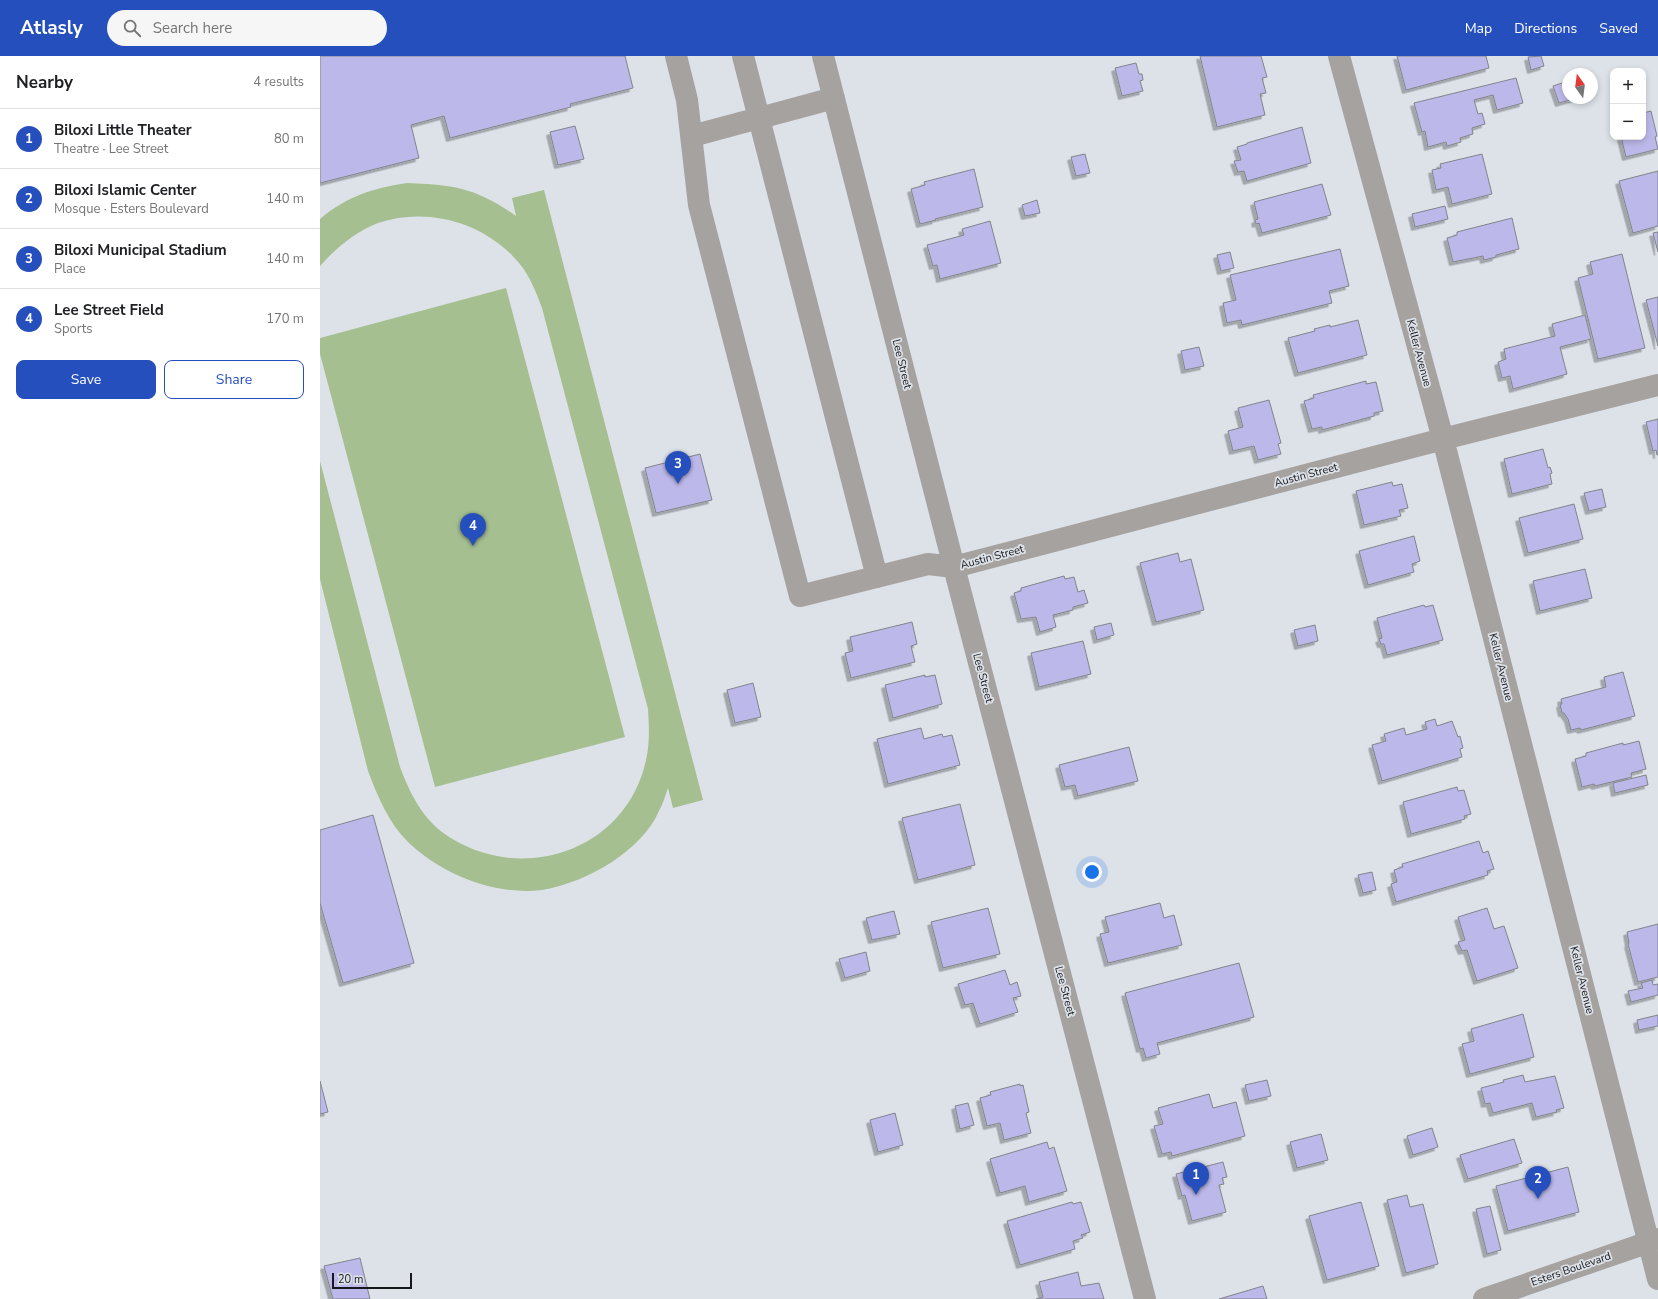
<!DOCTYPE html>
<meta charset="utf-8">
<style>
body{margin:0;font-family:"Nunito Sans",sans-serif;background:#f6f6f6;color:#202124}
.controls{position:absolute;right:12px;top:12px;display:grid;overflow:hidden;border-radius:8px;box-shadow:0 2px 6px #0003}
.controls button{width:36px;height:36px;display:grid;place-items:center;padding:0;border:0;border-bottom:1px solid #e0e0e0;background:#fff;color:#202124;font:20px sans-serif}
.compass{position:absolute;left:1242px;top:12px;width:36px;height:36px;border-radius:50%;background:#fff;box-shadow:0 2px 6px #0003;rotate:346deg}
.scale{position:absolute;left:12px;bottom:10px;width:80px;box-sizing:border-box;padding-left:4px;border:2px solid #17181b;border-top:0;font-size:11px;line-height:14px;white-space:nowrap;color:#17181b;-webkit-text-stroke:3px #dde2e9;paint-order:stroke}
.you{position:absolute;left:772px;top:816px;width:14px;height:14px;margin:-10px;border:3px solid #fff;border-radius:50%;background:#1a73e8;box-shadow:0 0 0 6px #1a73e833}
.badge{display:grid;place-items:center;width:26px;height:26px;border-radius:50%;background:#264fbe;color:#fff;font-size:13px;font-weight:700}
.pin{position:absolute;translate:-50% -33px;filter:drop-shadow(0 1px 2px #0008)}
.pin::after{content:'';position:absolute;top:21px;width:14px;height:12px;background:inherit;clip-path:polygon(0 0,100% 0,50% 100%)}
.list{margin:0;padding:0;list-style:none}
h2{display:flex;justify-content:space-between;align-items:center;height:52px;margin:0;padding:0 16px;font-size:17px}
h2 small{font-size:13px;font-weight:400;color:#757577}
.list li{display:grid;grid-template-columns:26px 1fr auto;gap:12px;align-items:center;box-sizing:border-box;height:60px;padding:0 16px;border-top:1px solid #e0e0e0}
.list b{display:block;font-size:15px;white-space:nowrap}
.list p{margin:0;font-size:13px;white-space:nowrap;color:#757577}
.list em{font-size:13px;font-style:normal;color:#757577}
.actions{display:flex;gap:8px;padding:12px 16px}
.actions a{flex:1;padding:9px 0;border:1px solid #264fbe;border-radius:8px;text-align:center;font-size:14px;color:#264fbe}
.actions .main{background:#264fbe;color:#fff}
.icon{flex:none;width:22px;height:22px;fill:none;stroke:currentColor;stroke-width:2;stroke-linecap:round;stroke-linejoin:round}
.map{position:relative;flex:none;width:1338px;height:1243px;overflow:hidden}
header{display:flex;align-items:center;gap:24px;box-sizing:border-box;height:56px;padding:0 20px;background:#264fbe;color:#fff}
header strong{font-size:19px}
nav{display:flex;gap:22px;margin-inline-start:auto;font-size:14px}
.search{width:280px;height:36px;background:#f6f6f6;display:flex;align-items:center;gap:10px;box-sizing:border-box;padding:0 14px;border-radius:22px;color:#757577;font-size:15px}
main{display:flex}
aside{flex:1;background:#fff}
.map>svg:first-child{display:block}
.green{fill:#a5bf91}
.building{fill:#bcb8e9;stroke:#83838a;filter:url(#shadow)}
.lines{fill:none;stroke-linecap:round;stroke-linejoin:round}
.minor{stroke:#a5a2a0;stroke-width:22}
.labels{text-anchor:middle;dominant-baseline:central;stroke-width:3.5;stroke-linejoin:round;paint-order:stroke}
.street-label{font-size:11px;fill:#17181b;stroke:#dde2e9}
</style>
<header>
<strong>Atlasly</strong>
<div class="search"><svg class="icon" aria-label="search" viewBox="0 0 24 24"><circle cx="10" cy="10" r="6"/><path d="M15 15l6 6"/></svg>Search here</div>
<nav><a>Map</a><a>Directions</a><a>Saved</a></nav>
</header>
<main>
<aside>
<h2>Nearby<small>4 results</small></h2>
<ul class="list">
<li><span class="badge">1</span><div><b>Biloxi Little Theater</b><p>Theatre · Lee Street</p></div><em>80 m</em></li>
<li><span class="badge">2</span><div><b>Biloxi Islamic Center</b><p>Mosque · Esters Boulevard</p></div><em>140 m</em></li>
<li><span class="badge">3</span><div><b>Biloxi Municipal Stadium</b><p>Place</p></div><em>140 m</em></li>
<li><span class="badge">4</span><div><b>Lee Street Field</b><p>Sports</p></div><em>170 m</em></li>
</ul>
<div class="actions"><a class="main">Save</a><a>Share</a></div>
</aside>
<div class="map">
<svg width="1338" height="1243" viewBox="0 0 1338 1243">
<defs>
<filter id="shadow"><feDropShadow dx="-3.5" dy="3.5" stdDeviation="0" flood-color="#0004"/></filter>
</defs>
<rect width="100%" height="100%" fill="#dde2e9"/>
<!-- green -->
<path class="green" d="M87,127C114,128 140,129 164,141C175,146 186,153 196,160L192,142L224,134L383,744L353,752L348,732C345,740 343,748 339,755C330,776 311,793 292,806C272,819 246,830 222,834C175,840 121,818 88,786C68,766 58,741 48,715L0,523V405L80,711C89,735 101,760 122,776C197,831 306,797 326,704C330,687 329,670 328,653L222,252C216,236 210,220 199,207C166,167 108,150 58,167C35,176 16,192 0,210V163C27,140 54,132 87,127Z
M186,232L305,681L115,731L0,298V282Z"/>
<!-- building -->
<path class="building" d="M0,0H305L313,32L250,48L251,51L130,82L124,60L91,69L99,102L0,127Z
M880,0H941L947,21L942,22L946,37L940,38L945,59L897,71Z
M1077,0H1166L1169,12L1086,34Z
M1221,0L1224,10L1211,14L1208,1Z
M816,7L819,18H822L823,24L820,25L823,35L802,40L795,12Z
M1196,22L1203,47L1177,54L1173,39L1154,44L1158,58L1162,57L1165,68L1152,72L1153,78L1140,82L1141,86L1127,90L1126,86L1108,91L1105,75L1102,76L1094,47Z
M1248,25V42H1257L1239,47L1233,30Z
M1331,55L1337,80L1335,81L1338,93L1306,101L1301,81H1323V57Z
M255,70L264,103L238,109L230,76Z
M982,71L991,107L927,125L924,115L918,116L914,105L921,104L917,91L927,88V87Z
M765,98L770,117L756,120L751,101Z
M1162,98L1172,138L1132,148L1128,131L1116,134L1112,114L1121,112L1120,108Z
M654,113L663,151L615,163L616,164L600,168L591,133L605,129L604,126Z
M1338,115V170L1313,177L1299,125Z
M1002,128L1011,159L942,177L939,167L936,168L935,164L938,163L934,146Z
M717,144L720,157L705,160L702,149Z
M1125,150L1128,163L1095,171L1092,158Z
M1192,162L1199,193L1176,199V201L1164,204L1163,200L1133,206L1127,182L1137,179V176Z
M670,165L681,207L620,223L617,209L613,210L607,189L644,179L642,173Z
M1338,176V196L1333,177Z
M1020,193L1029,230L1009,235L1012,247L922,269L921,264L907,267L903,247L916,244L910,219Z
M910,196L914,212L901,215L897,199Z
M1302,198L1325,292L1278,303L1258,222L1273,218L1270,206Z
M1338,241V290L1326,244Z
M1265,259L1271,283L1240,291L1247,318L1193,333L1190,320L1182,322L1178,306L1186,303L1184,293L1235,280L1232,268Z
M1038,264L1047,299L978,317L968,282L995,275L994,273L1010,269V271Z
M879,291L884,310L865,314L861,295Z
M1046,325V328L1056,326L1063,355L1054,357V360L1002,374V371L992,373L984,345L994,342L993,339Z
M949,344L961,387L958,388L961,398L938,404L934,390L913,395L908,375L923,371L918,352Z
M1338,363V399H1337L1336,394L1333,395L1326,366Z
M1223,393L1228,412L1230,411L1232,417L1230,418L1232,428L1192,438L1184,403Z
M380,398L392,444L336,457L325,412Z
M1072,426L1073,430L1082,428L1088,452L1079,454L1081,460L1044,469L1036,435Z
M1282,433L1286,451L1269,455L1264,437Z
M1254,448L1263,483L1208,497L1199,462Z
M1094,480L1100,505L1092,508L1094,516L1048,529L1039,495Z
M858,497L860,506L871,503L884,554L836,566L820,507Z
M1265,513L1272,542L1220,555L1213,525Z
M744,520L745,523L754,521L758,536L764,534L768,547L753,551V554L733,559L736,571L720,576L716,561L701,563L694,537L701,535V532Z
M1104,549L1105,551L1113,549L1123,584L1067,599L1064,588H1061L1059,583L1062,582L1057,562Z
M592,566L597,588L591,590L595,606L531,622L525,597L533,595L530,581Z
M791,567L794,579L777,584L774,571Z
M995,569L998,585L978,590L974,574Z
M763,585L771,618L719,631L711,597Z
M1303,616L1315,660L1261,674L1260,672L1251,674L1248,663L1244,657H1242L1240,648H1242L1241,643L1286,631L1284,621Z
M605,619V621L615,619L622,648L573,662L565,629Z
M433,627L441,661L415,667L407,634Z
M1115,663L1117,670L1132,665L1138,681L1140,680L1143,692L1140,693L1142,701L1062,725L1052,689L1066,685L1064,678L1084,672L1086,679L1107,673L1105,666Z
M601,672L604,683L622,678L623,681L632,679L640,709L568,728L557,683Z
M1319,685L1326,713L1311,717L1312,721L1275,730L1274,728L1262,731L1255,703L1266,700V697L1303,687V689Z
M809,691L818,725L758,740L755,729L745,731L739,709Z
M1326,719L1328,729L1295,737L1293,727Z
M1137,731L1138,735L1144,734L1151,758L1144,760L1145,763L1091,778L1083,746Z
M640,748L655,809L598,824L582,762Z
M53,759L94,907L23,927L0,847V774Z
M1159,785L1163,797L1168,795L1174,813L1167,815L1168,819L1076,846L1071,828L1077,826L1074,814L1083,811L1082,808Z
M1052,816L1056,834L1043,837L1038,819Z
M840,847L844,862L854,859L862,889L788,907L780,878L789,876L785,861Z
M668,852L680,898L623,912L611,866Z
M1167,852L1174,873L1184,870L1198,912L1157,925L1147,894L1142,895L1138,886L1145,884L1138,861Z
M574,855L580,878L552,884L546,862Z
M1338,868V921L1318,926L1308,888L1309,887L1307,876Z
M546,896L550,915L525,922L519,903Z
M919,907L934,961L837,987L840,998L826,1002L823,992L820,993L805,937Z
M685,914L690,929L697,926L701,940L693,942L698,956L660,968L653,947L645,949L638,928Z
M1332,924L1333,929L1338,928V939L1311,946L1308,935L1323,932L1321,927Z
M1203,958L1214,1001L1150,1018L1142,988L1154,985L1151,973Z
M1338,959V970L1319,974L1317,964Z
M1203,1019L1205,1026L1235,1020L1244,1052L1236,1054L1237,1056L1216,1061L1212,1047L1173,1057L1170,1047L1165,1048L1161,1032L1184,1026L1183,1024Z
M947,1024L951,1040L929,1045L925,1029Z
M0,1025L8,1056L0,1058Z
M700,1028V1030L703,1029L709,1056L706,1057L711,1077L684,1084L680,1067L667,1070L660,1042L671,1039L670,1036Z
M889,1038L893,1052L916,1046L925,1080L852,1100L851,1096L842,1098L834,1070L843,1068L838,1052Z
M648,1047L654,1069L640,1073L635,1050Z
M575,1057L583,1089L558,1096L550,1064Z
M1112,1072L1118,1091L1093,1099L1087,1080Z
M1001,1078L1008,1104L977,1112L970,1086Z
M1194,1083L1202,1107L1148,1123L1140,1099Z
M727,1086L729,1093L734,1091L747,1135L709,1146L705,1130L680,1137L670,1103Z
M903,1106L907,1121L902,1122L904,1128L899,1129L906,1156L872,1165L865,1139L862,1140L856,1118Z
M1248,1111L1259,1156L1188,1175L1176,1130Z
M1087,1139L1090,1151L1103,1148L1118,1208L1086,1217L1067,1144Z
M752,1146L753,1148L761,1146L770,1176L761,1179L763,1182L753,1185L755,1193L700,1209L687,1165Z
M1041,1146L1059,1210L1007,1224L989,1160Z
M1170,1150L1181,1194L1167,1198L1156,1153Z
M40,1202L50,1243H13L4,1210Z
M758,1216L761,1230L779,1227L784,1243H716L723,1241L719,1226Z
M943,1230L947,1243H899Z"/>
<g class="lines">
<!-- minor -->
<path class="minor" d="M356,0L367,44L379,149L480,540L608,508L634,511L1123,383L1338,329
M423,0L557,521
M503,0L634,511L825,1243
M1019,0L1123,383L1338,1223
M372,80L514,42
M1164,1243L1338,1183"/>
</g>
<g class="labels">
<!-- street labels -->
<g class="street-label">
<text transform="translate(1099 297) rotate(75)">Keller Avenue</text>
<text transform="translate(582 308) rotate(76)">Lee Street</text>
<text transform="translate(986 419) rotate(-15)">Austin Street</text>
<text transform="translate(672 501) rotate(-15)">Austin Street</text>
<text transform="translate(1181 611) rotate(76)">Keller Avenue</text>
<text transform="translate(663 622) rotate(75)">Lee Street</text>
<text transform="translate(1262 924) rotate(76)">Keller Avenue</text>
<text transform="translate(745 935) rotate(75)">Lee Street</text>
<text transform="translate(1251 1213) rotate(-19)">Esters Boulevard</text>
</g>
</g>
</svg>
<div class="controls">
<button>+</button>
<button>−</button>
</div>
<svg class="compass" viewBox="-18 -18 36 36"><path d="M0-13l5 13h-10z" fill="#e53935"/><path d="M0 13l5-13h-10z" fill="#757577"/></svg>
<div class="scale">20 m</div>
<div class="you"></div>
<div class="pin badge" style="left:876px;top:1139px">1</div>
<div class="pin badge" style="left:1218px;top:1143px">2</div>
<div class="pin badge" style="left:358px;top:428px">3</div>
<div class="pin badge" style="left:153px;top:490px">4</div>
</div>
</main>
